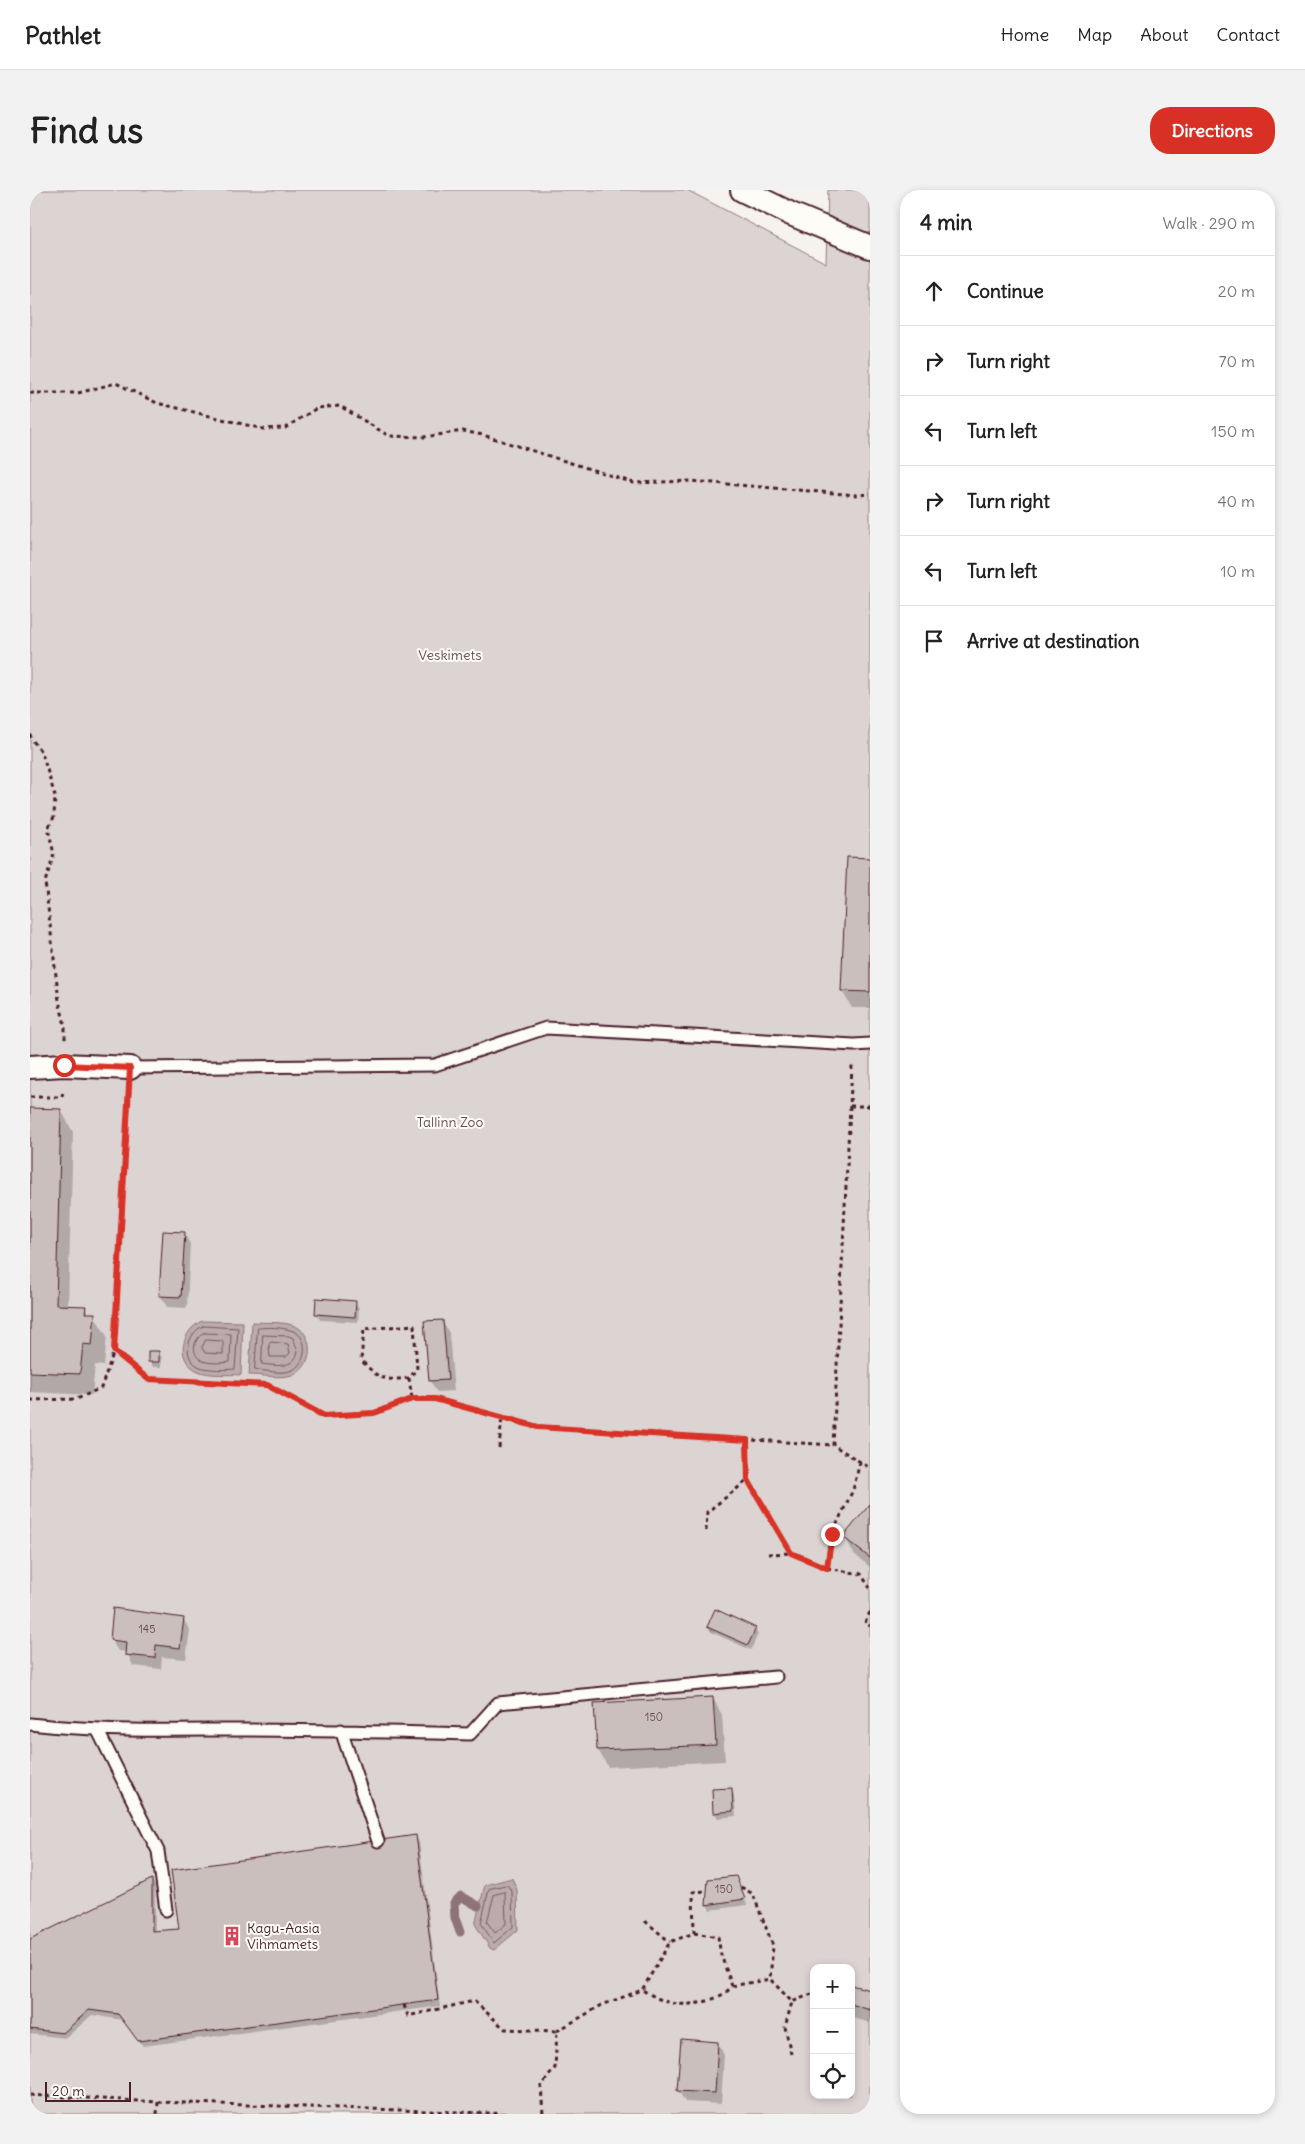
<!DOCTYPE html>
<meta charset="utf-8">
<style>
body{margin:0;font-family:Delius,sans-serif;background:#f2f2f2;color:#222}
.controls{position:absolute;right:15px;bottom:15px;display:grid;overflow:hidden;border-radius:10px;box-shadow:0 2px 8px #0003}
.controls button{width:45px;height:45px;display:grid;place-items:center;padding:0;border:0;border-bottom:1px solid #e0e0e0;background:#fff;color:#222;font:25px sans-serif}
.scale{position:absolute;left:15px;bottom:12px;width:86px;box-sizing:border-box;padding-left:5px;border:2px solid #4a1f2b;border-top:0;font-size:14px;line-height:18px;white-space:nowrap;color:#4a1f2b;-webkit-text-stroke:4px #fdfcf7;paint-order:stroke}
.stop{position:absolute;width:15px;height:15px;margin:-11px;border:4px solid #d93025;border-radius:50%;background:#fff}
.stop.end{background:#d93025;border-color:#fff;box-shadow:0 1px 5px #0008}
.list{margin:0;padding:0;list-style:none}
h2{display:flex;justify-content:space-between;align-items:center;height:65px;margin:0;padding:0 20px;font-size:21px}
h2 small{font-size:16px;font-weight:400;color:#767676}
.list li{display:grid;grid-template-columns:32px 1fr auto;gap:15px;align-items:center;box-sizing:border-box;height:70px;padding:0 20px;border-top:1px solid #e0e0e0}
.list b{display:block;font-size:19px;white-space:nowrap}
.list em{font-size:16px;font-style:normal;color:#767676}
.icon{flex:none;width:28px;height:28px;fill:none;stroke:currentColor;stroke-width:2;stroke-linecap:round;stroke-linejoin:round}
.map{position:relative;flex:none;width:840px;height:1924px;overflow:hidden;border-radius:20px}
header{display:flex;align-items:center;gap:30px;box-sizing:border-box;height:70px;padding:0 25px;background:#fff;border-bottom:1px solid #e0e0e0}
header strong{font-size:24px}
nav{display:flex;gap:28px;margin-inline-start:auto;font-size:18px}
.intro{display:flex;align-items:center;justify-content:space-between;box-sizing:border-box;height:120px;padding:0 30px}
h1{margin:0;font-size:35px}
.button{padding:12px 22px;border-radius:20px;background:#d93025;color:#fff;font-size:18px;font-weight:700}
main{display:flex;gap:30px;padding:0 30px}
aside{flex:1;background:#fff;border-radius:20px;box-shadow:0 2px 8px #0003}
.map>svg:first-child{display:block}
.green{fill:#dcd4d2;stroke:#937a7e;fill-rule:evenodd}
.water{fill:#bbabac;stroke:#8e7378}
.shadow{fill:#0003}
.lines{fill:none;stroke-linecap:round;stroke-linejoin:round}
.shore{stroke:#77575f;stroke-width:1}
.stream{stroke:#8e7378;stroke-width:9}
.building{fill:#cbbfbe;stroke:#4a1f2b}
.lane-casing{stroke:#4a1f2b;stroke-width:15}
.street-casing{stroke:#4a1f2b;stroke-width:26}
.path{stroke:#4a1f2b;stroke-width:3;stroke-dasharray:4 4;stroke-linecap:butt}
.lane{stroke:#fdfcf7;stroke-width:11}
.street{stroke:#fdfcf7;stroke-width:22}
.route{stroke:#d93025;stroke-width:6}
.labels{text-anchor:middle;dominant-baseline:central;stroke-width:4;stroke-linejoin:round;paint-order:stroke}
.number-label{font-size:11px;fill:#6a4750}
.park-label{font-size:14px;fill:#6e4c55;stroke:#fdfcf7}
.poi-label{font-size:14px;fill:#4a1f2b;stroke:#fdfcf7;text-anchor:start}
</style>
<header>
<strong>Pathlet</strong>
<nav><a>Home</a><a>Map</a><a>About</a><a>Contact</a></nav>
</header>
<div class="intro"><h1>Find us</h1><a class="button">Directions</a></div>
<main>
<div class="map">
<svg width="840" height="1924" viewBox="0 0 840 1924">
<rect width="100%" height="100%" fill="#f6f3ef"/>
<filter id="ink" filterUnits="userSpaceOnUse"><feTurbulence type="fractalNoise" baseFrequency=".02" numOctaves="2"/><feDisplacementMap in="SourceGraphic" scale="10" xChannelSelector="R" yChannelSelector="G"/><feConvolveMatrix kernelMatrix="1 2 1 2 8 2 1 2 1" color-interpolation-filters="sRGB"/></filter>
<g filter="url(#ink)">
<!-- green -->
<path class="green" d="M0,0H657L796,73L798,0H840V1924H0ZM784,1778H821V1905H784Z"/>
<!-- water -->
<path class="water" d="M172,1131L213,1132L211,1185C198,1184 179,1186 168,1181C144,1170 152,1140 172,1131Z
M222,1132C235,1133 253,1131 265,1136C286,1145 283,1179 262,1185C250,1189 232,1185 219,1185Z
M482,1688L487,1700L488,1740L464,1760L460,1758L445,1734L455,1695Z"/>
<!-- shadow -->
<path class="shadow" d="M840,669V818H822L812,801Z
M0,919L31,920L43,942L38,1116L55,1117L59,1124L64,1125L77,1146L74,1176L65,1175L62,1205L0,1202Z
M154,1043L160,1054L157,1118L137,1117L131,1106Z
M287,1110L325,1113L329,1118L328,1132L290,1130L287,1124Z
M412,1131L419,1143L424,1201L407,1202L400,1191L396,1132Z
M128,1162L132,1168L131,1177H123L119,1171Z
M840,1316V1377L824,1364L815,1347Z
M153,1429L160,1440L156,1469L132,1467L131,1479L103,1476L97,1462L88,1461L81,1450Z
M678,1437L725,1439L728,1444L721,1460L681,1442Z
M683,1508L692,1525L695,1571L578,1577L568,1560Z
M701,1599L704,1605L706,1626L688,1628L684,1622Z
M386,1647L389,1652L410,1816L113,1856L93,1830L62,1825L36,1848L0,1844V1750L122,1690L125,1695V1742L151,1740Z
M708,1692L717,1715L680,1720L677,1715Z
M821,1796L840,1801V1833L821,1827Z
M688,1853L694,1865L691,1914L655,1912L648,1900Z"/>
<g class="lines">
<!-- shore -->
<path class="shore" d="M173,1136L208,1138L205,1179C196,1180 179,1180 170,1177C151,1169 157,1143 173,1136Z
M228,1138C238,1137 253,1137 263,1141C280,1147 277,1176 260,1181C251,1184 234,1181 225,1179Z
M174,1143L201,1144L200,1172C193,1173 177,1174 171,1170C160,1163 164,1148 174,1143Z
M233,1145L259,1146L263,1148L268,1161C265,1179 246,1176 232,1174Z
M176,1150L193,1151V1164L175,1163L172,1158Z
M241,1152L258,1154L260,1163L256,1167H240L239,1155Z
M477,1695L482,1701L483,1737L464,1753L451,1733L459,1699Z
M475,1702L476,1734L465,1743L457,1732L464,1705Z"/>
<!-- stream -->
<path class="stream" d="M430,1742L425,1728L424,1713L431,1706L448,1716"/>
</g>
<!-- building -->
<path class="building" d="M817,667L840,668V802L811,801Z
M0,918L31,919L26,1115L56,1116L55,1123H65L62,1155L53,1154L50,1184L0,1182Z
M133,1041L155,1042L151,1107L129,1106Z
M286,1108L326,1111L325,1127L285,1124Z
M413,1130L418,1190L399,1191L394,1131Z
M118,1161H129V1172H118Z
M840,1314V1368L813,1347Z
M83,1418L154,1428L150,1458L126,1455L125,1468L95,1465L96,1452L80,1450Z
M685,1419L726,1438L718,1455L677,1437Z
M683,1507L686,1555L567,1560L564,1513Z
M702,1598L703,1621L683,1623L682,1599Z
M386,1645L408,1810L108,1851L88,1824L59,1820L33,1843L0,1839V1749L122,1689V1741L149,1739L141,1680Z
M706,1686L715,1709L676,1715L678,1689Z
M821,1795L840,1800V1820L821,1814Z
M651,1849L688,1852L685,1903L647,1901Z"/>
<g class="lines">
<defs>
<path id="lane" d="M100,878L405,875L516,838L824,855L840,854
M0,1534C70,1542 142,1540 212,1540C288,1540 364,1542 440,1544L468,1513L746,1487
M67,1539L128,1661L136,1720
M311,1540L348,1651"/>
<path id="street" d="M712,0L761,24L840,57
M0,877L34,875L100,878"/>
</defs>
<!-- lane casing -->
<use href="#lane" class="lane-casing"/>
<!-- street casing -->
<use href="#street" class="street-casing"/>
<!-- path -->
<path class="path" d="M0,203H48L86,193L127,213L233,239L255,238L287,218L310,216L359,246L394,247L433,241L453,245L604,293L660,291L827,305L840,304
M0,544L1,548L12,563L25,606L24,627L18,638L24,664L15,692L29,811L35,835V850
M822,876L803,1255L840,1278
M0,907H32L33,901
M820,916H840
M84,1161L118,1189L237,1195L294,1226L344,1223L382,1209H405L508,1237L803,1255
M379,1188C352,1191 349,1189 331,1170L334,1139L384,1135L387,1179L379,1188L382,1209
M0,1210L47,1209L71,1198L84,1161L99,902
M717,1250L718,1290L761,1363L797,1378L802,1344L823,1300L830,1272
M469,1258L472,1227
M676,1341L677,1322L718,1290
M738,1364L761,1363
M797,1378L831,1384L840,1398
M840,1422L835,1433L840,1436
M711,1697L723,1704L743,1756L740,1789
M615,1731L640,1752
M664,1743L663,1702L677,1701
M702,1796L740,1789L762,1812L784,1803
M374,1815L378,1826L444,1811L475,1839L527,1841L525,1878L511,1896L513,1924
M527,1841L572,1815L612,1800C620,1804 629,1810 638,1812C656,1818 690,1812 702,1796L691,1765L688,1747L664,1743L640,1752L612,1800
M761,1864L755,1837L762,1812
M0,1905L128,1912L488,1924
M127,1924L128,1912"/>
<!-- lane -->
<use href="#lane" class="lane"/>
<!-- street -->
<use href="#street" class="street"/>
</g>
</g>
<g class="lines" filter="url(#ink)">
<!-- route -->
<path class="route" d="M34,875L100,878L84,1161L118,1189L237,1195L294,1226L344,1223L382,1209H405L508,1237L717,1250L718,1290L761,1363L797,1378L802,1344"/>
</g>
<!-- icons -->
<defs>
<symbol id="building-bare" viewBox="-9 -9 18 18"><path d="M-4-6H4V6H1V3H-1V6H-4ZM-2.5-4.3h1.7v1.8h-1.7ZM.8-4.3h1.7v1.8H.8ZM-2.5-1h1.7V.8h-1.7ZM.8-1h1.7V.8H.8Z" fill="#d1495b" stroke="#fdfcf7" stroke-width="2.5" paint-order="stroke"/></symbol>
</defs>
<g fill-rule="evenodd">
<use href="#building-bare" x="188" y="1732" width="28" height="28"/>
</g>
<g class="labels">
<!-- number labels -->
<g class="number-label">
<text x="117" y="1439">145</text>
<text x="624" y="1527">150</text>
<text x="694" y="1699">150</text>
</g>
<!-- park labels -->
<g class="park-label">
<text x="420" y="465">Veskimets</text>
<text x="420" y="932">Tallinn Zoo</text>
</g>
<!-- poi labels -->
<g class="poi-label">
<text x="217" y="1738">Kagu-Aasia<tspan x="217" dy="16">Vihmamets</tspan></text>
</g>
</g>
</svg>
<div class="controls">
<button>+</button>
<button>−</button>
<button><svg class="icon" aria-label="locate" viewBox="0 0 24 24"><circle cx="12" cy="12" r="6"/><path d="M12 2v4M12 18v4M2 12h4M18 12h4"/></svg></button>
</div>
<div class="scale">20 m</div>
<div class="stop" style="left:34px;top:875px"></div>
<div class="stop end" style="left:802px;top:1344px"></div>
</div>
<aside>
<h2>4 min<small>Walk · 290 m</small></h2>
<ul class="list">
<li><svg class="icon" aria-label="ahead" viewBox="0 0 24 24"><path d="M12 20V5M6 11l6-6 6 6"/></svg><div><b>Continue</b></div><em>20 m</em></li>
<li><svg class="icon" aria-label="right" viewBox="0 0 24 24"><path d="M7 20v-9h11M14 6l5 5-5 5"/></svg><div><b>Turn right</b></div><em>70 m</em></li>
<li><svg class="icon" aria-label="left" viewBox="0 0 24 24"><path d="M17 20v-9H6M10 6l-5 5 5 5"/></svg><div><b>Turn left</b></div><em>150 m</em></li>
<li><svg class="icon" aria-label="right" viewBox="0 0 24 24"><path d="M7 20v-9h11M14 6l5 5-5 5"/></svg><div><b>Turn right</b></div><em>40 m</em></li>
<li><svg class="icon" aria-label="left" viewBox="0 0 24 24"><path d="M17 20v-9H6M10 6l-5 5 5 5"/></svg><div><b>Turn left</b></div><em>10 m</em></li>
<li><svg class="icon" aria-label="arrive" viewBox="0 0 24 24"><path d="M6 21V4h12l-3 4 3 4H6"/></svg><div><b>Arrive at destination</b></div></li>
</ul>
</aside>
</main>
